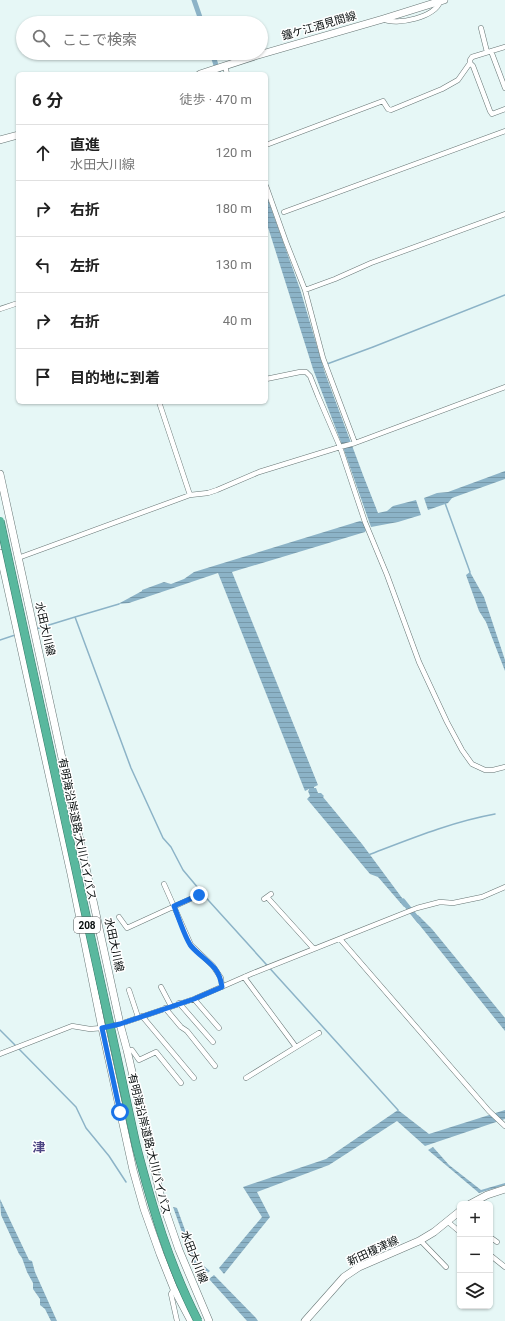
<!DOCTYPE html>
<html lang="ja">
<meta charset="utf-8">
<style>
body{margin:0;font-family:Roboto,"Noto Sans JP",sans-serif;background:#f6f6f6;color:#222}
.controls{position:absolute;right:12px;bottom:12px;display:grid;overflow:hidden;border-radius:6px;box-shadow:0 1px 3px #0004}
.controls button{width:36px;height:36px;display:grid;place-items:center;padding:0;border:0;border-bottom:1px solid #e0e0e0;background:#fff;color:#222;font:20px sans-serif}
.stop{position:absolute;width:12px;height:12px;margin:-9px;border:3px solid #1a73e8;border-radius:50%;background:#fff}
.stop.end{background:#1a73e8;border-color:#fff;box-shadow:0 1px 4px #0008}
.list{margin:0;padding:0;list-style:none}
h2{display:flex;justify-content:space-between;align-items:center;height:52px;margin:0;padding:0 16px;font-size:17px}
h2 small{font-size:13px;font-weight:400;color:#767676}
.list li{display:grid;grid-template-columns:26px 1fr auto;gap:12px;align-items:center;box-sizing:border-box;height:56px;padding:0 16px;border-top:1px solid #e0e0e0}
.list b{display:block;font-size:15px;white-space:nowrap}
.list p{margin:0;font-size:13px;white-space:nowrap;color:#767676}
.list em{font-size:13px;font-style:normal;color:#767676}
.icon{flex:none;width:22px;height:22px;fill:none;stroke:currentColor;stroke-width:2;stroke-linecap:round;stroke-linejoin:round}
.map{position:relative;flex:none;width:505px;height:1321px;overflow:hidden}
.search{position:absolute;background:#fff;box-shadow:0 1px 3px #0004;left:16px;top:16px;width:252px;height:44px;display:flex;align-items:center;gap:10px;box-sizing:border-box;padding:0 14px;border-radius:22px;color:#767676;font-size:15px}
.panel{position:absolute;background:#fff;box-shadow:0 1px 3px #0004;left:16px;top:72px;width:252px;height:332px;border-radius:6px}
.map>svg:first-child{display:block}
.water{fill:url(#water-rules)}
.lines{fill:none;stroke-linecap:round;stroke-linejoin:round}
.stream{stroke:#8cb3c7;stroke-width:1.5}
.canal{stroke:#8cb3c7;stroke-width:5}
.minor-casing{stroke:#677675;stroke-width:5.5}
.secondary-casing{stroke:#677675;stroke-width:8}
.minor{stroke:#fff;stroke-width:4.5}
.secondary{stroke:#fff;stroke-width:7}
.motorway-bridge-casing{stroke:#3d7c6c;stroke-width:9;stroke-linecap:butt}
.motorway-bridge{stroke:#59b89e;stroke-width:8}
.route{stroke:#1a73e8;stroke-width:5}
.labels{text-anchor:middle;dominant-baseline:central;stroke-width:3;stroke-linejoin:round;paint-order:stroke}
.shield{fill:#fff;stroke:#525656;stroke-width:1}
.shield-label{font-size:10px;font-weight:bold;fill:#080e0e}
.street-label{font-size:11px;fill:#080e0e;stroke:#fff}
.quarter-label{font-size:13px;font-weight:bold;fill:#4e4684;stroke:#fff}
</style>
<div class="map">
<svg width="505" height="1321" viewBox="0 0 505 1321">
<defs>
<pattern id="water-rules" width="6" height="5" patternUnits="userSpaceOnUse"><rect width="6" height="5" fill="#8cb3c7"/><path d="M0 2.5h6" fill="none" stroke="#79a"/></pattern>
</defs>
<rect width="100%" height="100%" fill="#e6f7f6"/>
<!-- water -->
<path class="water" d="M266,194L300,289L325,373L363,475L378,513L387,511L393,506L416,500L421,515L398,522L371,527L344,450L313,369L266,221Z
M505,471V479L452,498L448,503L428,510L424,498L437,493L448,492Z
M360,521L363,522L366,530L365,532L232,572L318,785L314,787V788H316L318,793H321L324,796L323,797L362,844L408,906L404,907L378,877L370,874L307,799L310,796L308,791L309,790V789L305,791L218,573L129,603L118,604L142,591V590L164,582L171,584L184,579L194,572Z
M470,572L484,597L505,660V671L486,622L479,611L466,575Z
M418,915L432,929L505,1018V1031L413,917Z
M398,1110L429,1134L505,1110V1119L425,1146L397,1121L329,1165L257,1192L270,1217L224,1274L219,1268L262,1217L243,1187L326,1159Z
M433,1147L449,1165L481,1190L505,1183V1185L479,1193L428,1150Z
M0,1199L29,1260L32,1261L35,1272L57,1321H51L45,1309L40,1305V1299L33,1289V1283L27,1272L22,1258L19,1254L1,1215Z
M173,1207L177,1208L193,1252L200,1263L210,1271L201,1278L196,1271Z
M214,1275L256,1318L258,1321H247L209,1279Z"/>
<g class="lines">
<!-- stream -->
<path class="stream" d="M327,364L373,347L505,295
M445,503L470,572
M119,604L75,617L131,768L163,838L171,847L183,870L209,901L398,1110
M36,629L75,617
M0,640L15,635
M368,855C410,839 451,822 495,814
M0,1030L16,1046
M19,1049L76,1107L86,1128L109,1156L126,1182"/>
<!-- canal -->
<path class="canal" d="M194,0L202,23
M212,53L219,74
M403,901L419,921"/>
<defs>
<path id="minor" d="M383,19C396,26 437,17 440,1
M481,28L487,52
M491,51L505,88
M470,63L473,66L490,111L492,114L505,109
M225,66L227,74
M266,145L383,101L388,109L391,110L442,89L458,80L470,63V60L472,57L505,47
M266,186L286,242L305,290L323,358L355,443
M284,212L505,131
M305,290L335,279L371,263L505,214
M0,309L18,303
M266,379L300,372H306L310,376L318,396L340,447L365,522L387,575L419,662L447,722L462,750L472,764L485,770H493L505,767
M159,402L190,495
M18,558L190,495L208,493L217,490L259,472L340,447L355,443L505,387
M164,884L191,945L213,966L221,978L222,987
M267,897L314,949
M264,899L271,894
M119,917L127,928L199,895
M340,939L489,1111L505,1126
M244,977L296,1047
M161,987L171,1006
M129,990L138,1017
M194,999L219,1028
M179,1003L213,1042
M165,1008L181,1027L187,1031L215,1066
M142,1016L194,1078
M127,1050H132L139,1060L156,1052L181,1083
M0,1054L72,1026L90,1029L102,1028L120,1024L194,999L251,974L417,908L440,902L453,903L482,897L505,887
M246,1078L319,1033
M447,1221L460,1232
M490,1237L497,1242
M420,1240L446,1267
M490,1255L505,1267
M174,1289L171,1294L177,1321"/>
<path id="secondary" d="M200,74L255,56L383,19L444,0
M0,140L18,135
M0,474L120,1024L127,1050L161,1198L179,1250L209,1321
M0,553L71,874L102,1028L133,1170L144,1209L160,1254L174,1289L191,1321
M470,1204L487,1195L505,1189
M305,1321L344,1277L359,1267L419,1241L434,1232L460,1211"/>
</defs>
<!-- minor casing -->
<use href="#minor" class="minor-casing"/>
<!-- secondary casing -->
<use href="#secondary" class="secondary-casing"/>
<!-- minor -->
<use href="#minor" class="minor"/>
<!-- secondary -->
<use href="#secondary" class="secondary"/>
<defs>
<path id="motorway-bridge" d="M0,521L136,1145C152,1206 169,1265 198,1321"/>
</defs>
<!-- motorway-bridge casing -->
<use href="#motorway-bridge" class="motorway-bridge-casing"/>
<!-- motorway-bridge -->
<use href="#motorway-bridge" class="motorway-bridge"/>
</g>
<g class="lines">
<!-- route -->
<path class="route" d="M120,1112L102,1028L120,1024L194,999L222,987C219,964 204,961 191,946C185,938 178,916 174,906L199,895"/>
</g>
<g class="labels">
<!-- shield labels -->
<rect class="shield" x="74" y="917" width="26" height="16" rx="3"/>
<g class="shield-label">
<text x="87" y="925">208</text>
</g>
<!-- street labels -->
<g class="street-label">
<text transform="translate(319 26) rotate(-16)">鐘ケ江酒見間線</text>
<text transform="translate(45 629) rotate(77)">水田大川線</text>
<text transform="translate(77 829) rotate(78)">有明海沿岸道路;大川バイパス</text>
<text transform="translate(114 945) rotate(78)">水田大川線</text>
<text transform="translate(149 1144) rotate(76)">有明海沿岸道路;大川バイパス</text>
<text transform="translate(373 1251) rotate(-25)">新田榎津線</text>
<text transform="translate(194 1257) rotate(69)">水田大川線</text>
</g>
<!-- quarter labels -->
<g class="quarter-label">
<text x="39" y="1147">津</text>
</g>
</g>
</svg>
<div class="controls">
<button>+</button>
<button>−</button>
<button><svg class="icon" aria-label="layers" viewBox="0 0 24 24"><path d="M12 4l9 5-9 5-9-5zM3 14l9 5 9-5"/></svg></button>
</div>
<div class="stop" style="left:120px;top:1112px"></div>
<div class="stop end" style="left:199px;top:895px"></div>
<div class="search"><svg class="icon" aria-label="search" viewBox="0 0 24 24"><circle cx="10" cy="10" r="6"/><path d="M15 15l6 6"/></svg>ここで検索</div>
<section class="panel">
<h2>6 分<small>徒歩 · 470 m</small></h2>
<ul class="list">
<li><svg class="icon" aria-label="ahead" viewBox="0 0 24 24"><path d="M12 20V5M6 11l6-6 6 6"/></svg><div><b>直進</b><p>水田大川線</p></div><em>120 m</em></li>
<li><svg class="icon" aria-label="right" viewBox="0 0 24 24"><path d="M7 20v-9h11M14 6l5 5-5 5"/></svg><div><b>右折</b></div><em>180 m</em></li>
<li><svg class="icon" aria-label="left" viewBox="0 0 24 24"><path d="M17 20v-9H6M10 6l-5 5 5 5"/></svg><div><b>左折</b></div><em>130 m</em></li>
<li><svg class="icon" aria-label="right" viewBox="0 0 24 24"><path d="M7 20v-9h11M14 6l5 5-5 5"/></svg><div><b>右折</b></div><em>40 m</em></li>
<li><svg class="icon" aria-label="arrive" viewBox="0 0 24 24"><path d="M6 21V4h12l-3 4 3 4H6"/></svg><div><b>目的地に到着</b></div></li>
</ul>
</section>
</div>
